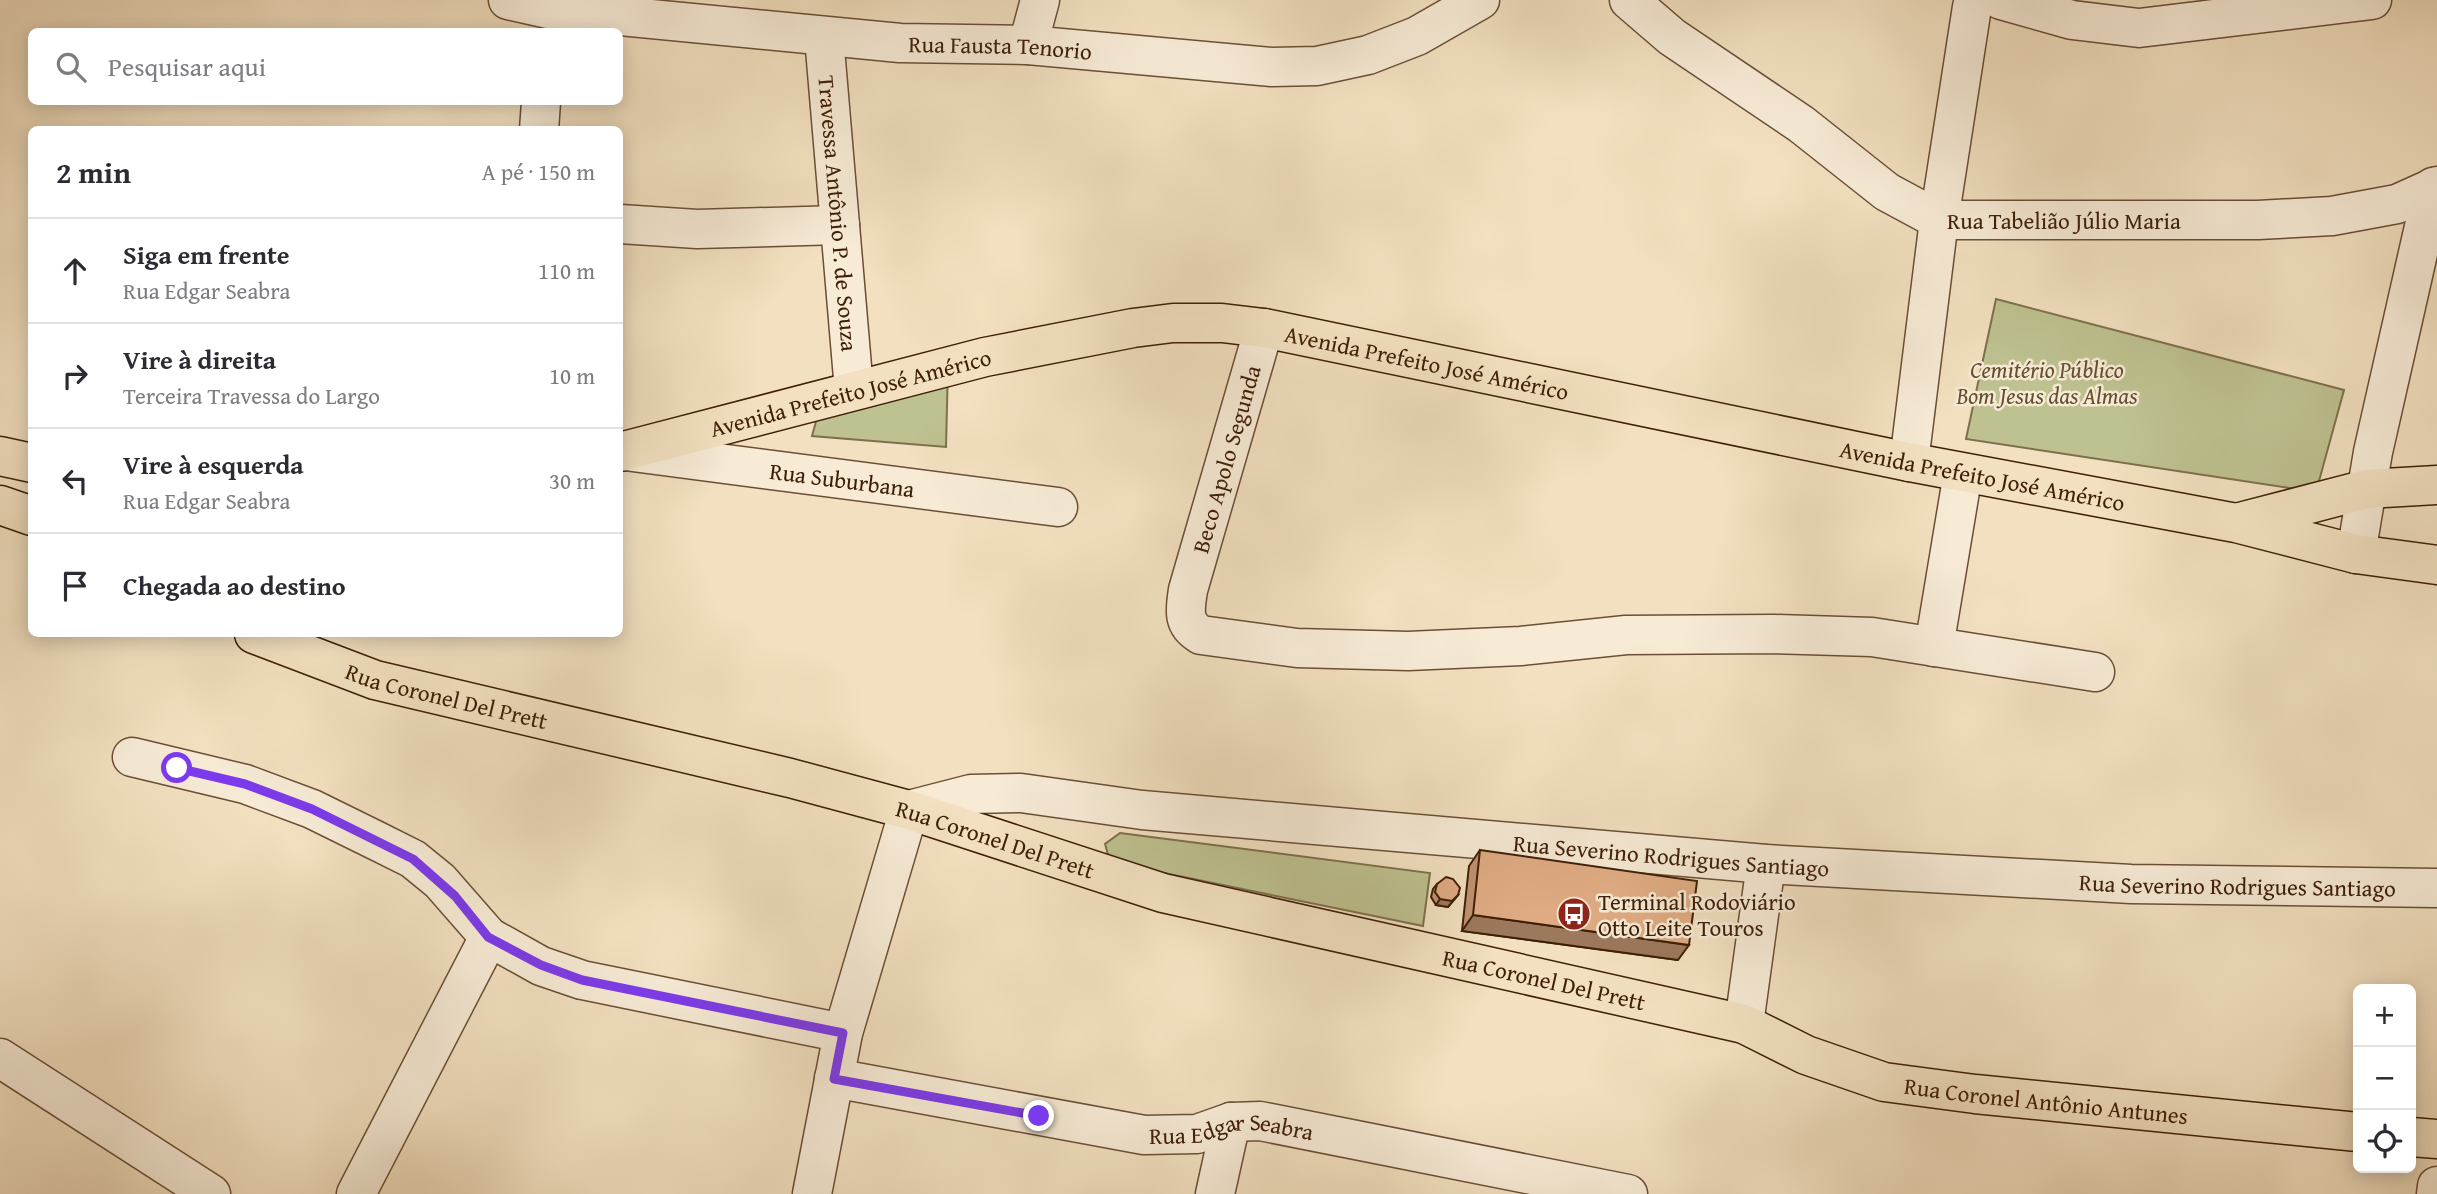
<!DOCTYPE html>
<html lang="pt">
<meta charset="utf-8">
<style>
body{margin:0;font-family:"Gentium Book Plus",serif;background:#f2f2f3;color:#2b2b33}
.controls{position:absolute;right:21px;bottom:21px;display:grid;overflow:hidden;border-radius:10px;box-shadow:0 4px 18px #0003}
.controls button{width:63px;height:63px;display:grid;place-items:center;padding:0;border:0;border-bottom:2px solid #e1e1e2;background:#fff;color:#2b2b33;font:35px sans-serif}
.stop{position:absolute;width:21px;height:21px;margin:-16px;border:5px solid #7c3aed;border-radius:50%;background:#fff}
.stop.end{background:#7c3aed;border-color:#fff;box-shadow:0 2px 7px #0008}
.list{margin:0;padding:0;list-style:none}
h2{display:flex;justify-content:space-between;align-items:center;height:91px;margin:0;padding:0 28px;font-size:30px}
h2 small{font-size:23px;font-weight:400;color:#7c7c81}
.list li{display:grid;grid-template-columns:46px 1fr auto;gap:21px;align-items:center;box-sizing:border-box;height:105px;padding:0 28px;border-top:2px solid #e1e1e2}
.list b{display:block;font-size:26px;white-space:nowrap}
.list p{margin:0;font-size:23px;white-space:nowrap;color:#7c7c81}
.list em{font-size:23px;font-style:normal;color:#7c7c81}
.icon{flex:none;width:38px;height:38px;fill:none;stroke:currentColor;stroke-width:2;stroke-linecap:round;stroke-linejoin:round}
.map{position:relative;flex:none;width:2437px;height:1194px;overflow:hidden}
.search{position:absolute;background:#fff;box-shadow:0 4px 18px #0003;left:28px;top:28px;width:595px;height:77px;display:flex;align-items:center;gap:18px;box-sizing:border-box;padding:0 24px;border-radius:10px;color:#7c7c81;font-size:26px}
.panel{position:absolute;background:#fff;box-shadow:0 4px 18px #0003;left:28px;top:126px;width:595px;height:511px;border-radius:10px}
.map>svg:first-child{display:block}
.green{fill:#bec190;stroke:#7e704c;stroke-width:2}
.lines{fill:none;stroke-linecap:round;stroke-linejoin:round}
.minor-casing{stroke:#6b4e35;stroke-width:41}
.major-casing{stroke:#3e1e07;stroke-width:41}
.minor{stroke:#f7ebd6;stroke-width:38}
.major{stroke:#f2e0c0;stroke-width:38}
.wall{fill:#c09371;stroke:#3e1e07;stroke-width:2}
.shaded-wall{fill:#9c785c;stroke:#3e1e07;stroke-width:2}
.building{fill:#dfab83;stroke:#3e1e07;stroke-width:2}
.route{stroke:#7c3aed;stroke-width:9}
.labels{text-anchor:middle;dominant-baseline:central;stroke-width:5;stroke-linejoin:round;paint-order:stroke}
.street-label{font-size:23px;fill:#3e1e07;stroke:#f7ebd6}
.park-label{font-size:23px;font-style:italic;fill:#644f30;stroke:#f7ebd6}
.poi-label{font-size:23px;fill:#3e1e07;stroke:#f7ebd6;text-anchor:start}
</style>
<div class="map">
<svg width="2437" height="1194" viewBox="0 0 2437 1194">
<rect width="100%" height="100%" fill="#f2e0c0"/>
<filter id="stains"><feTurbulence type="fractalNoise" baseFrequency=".00286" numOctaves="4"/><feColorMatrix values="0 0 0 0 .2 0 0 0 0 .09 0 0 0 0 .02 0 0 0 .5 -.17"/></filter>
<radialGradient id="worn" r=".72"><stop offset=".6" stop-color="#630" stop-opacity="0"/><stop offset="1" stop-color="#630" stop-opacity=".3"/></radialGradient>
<!-- green -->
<path class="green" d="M1996,299L2344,390L2316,492L1966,439Z
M948,366L946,447L812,436L820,407Z
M1120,833L1430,873L1423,926L1110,862L1105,844Z"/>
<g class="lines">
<defs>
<g id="minor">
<path id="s1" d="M508,0L548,9L900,43L1028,45L1272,67L1317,66L1368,55L1417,36L1480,0"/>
<path id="s2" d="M1629,0L1672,37L1801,124L1887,192L1939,220H2258L2332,216L2397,204L2437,186"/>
<path d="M2001,0L2072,20L2139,28L2372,0"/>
<path id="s3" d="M824,37L854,390"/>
<path d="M1028,45L1040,0"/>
<path d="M539,130L541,102"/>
<path d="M620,224L697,229L840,225"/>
<path d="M1264,328L1188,590C1185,610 1182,624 1201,635L1297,648L1408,651L1521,646L1626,635L1774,634L1872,637L2095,672"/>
<path id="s4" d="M625,451L1058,507"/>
<path d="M1909,462L1939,220L1972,7L1978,0"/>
<path d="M2356,554L2373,452L2433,187"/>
<path d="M1934,647L1963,473"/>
<path d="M132,757L245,784L312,809L377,841L413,859L440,881L489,937L541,966L582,980L843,1033"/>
<path d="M1744,1024L1766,864"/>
<path d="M0,1058L211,1194"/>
<path id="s5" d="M834,1078L1144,1135L1197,1134L1231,1122L1260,1121L1628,1194"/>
<path d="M356,1194L489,937"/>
<path id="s6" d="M812,1194L843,1033L909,810L971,794L1021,793L1142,810L1766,864L2131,884L2437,888"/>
<path d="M1215,1194L1231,1122"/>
<path d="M2436,1194L2437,1186"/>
</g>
<g id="major">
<path id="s7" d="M620,452L985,357L1133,328L1173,323H1222L1264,328L1909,462L2236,523L2356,554L2437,565"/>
<path d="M0,456L32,463"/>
<path d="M0,505L32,516"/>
<path d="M2240,522L2367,489L2437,485"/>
<path id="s8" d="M254,634L375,680L790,778L909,810L1163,893L1744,1024L1806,1055L1884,1082L1975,1094L2358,1132"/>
<path d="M2411,1137L2437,1139"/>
</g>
</defs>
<!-- minor casing -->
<use href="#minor" class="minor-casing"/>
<!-- major casing -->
<use href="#major" class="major-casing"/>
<!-- minor -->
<use href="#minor" class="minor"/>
<!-- major -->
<use href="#major" class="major"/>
</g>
<!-- wall -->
<path class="wall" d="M1480,850L1678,960L1462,931L1469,866Z
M1437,884L1458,895L1448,907L1436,905L1431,897L1433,889Z"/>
<!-- shaded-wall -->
<path class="shaded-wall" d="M1458,895L1448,907L1436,905L1440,899Z
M1473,915L1689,945L1678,960L1462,931Z"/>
<!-- building -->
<path class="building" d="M1480,850L1697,881L1689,945L1473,915Z
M1446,877L1453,879L1460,888L1458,895L1452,901L1440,899L1435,892L1437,884Z"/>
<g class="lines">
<!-- route -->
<path class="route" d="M177,768L245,784L312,809L413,859L455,896L488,937L541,965L582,980L843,1033L834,1079L1039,1116"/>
</g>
<!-- icons -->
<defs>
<symbol id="bus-disc" viewBox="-11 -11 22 22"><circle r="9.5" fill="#8f2418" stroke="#f7ebd6"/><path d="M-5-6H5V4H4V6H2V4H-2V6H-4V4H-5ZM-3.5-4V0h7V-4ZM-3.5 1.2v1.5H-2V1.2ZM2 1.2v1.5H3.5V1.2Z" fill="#fff"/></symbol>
</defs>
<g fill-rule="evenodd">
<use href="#bus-disc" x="1555" y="895" width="38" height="38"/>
</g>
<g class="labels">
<!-- street labels -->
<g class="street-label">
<text stroke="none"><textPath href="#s1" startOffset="495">Rua Fausta Tenorio</textPath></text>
<text stroke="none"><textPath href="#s3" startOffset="177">Travessa Antônio P. de Souza</textPath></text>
<text stroke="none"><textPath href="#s2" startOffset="506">Rua Tabelião Júlio Maria</textPath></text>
<text stroke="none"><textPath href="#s7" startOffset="826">Avenida Prefeito José Américo</textPath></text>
<text stroke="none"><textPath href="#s7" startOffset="238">Avenida Prefeito José Américo</textPath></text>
<text transform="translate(1226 459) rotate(-74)">Beco Apolo Segunda</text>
<text stroke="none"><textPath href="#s7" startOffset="1393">Avenida Prefeito José Américo</textPath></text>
<text stroke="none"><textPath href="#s4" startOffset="219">Rua Suburbana</textPath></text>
<text stroke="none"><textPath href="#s8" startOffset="203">Rua Coronel Del Prett</textPath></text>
<text stroke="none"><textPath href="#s8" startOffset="770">Rua Coronel Del Prett</textPath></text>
<text stroke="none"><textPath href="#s6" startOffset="1164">Rua Severino Rodrigues Santiago</textPath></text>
<text stroke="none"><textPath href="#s6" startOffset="1731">Rua Severino Rodrigues Santiago</textPath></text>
<text stroke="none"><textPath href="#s8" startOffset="1337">Rua Coronel Del Prett</textPath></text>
<text stroke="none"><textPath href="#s8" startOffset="1857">Rua Coronel Antônio Antunes</textPath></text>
<text stroke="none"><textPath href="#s5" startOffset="404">Rua Edgar Seabra</textPath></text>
</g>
<!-- park labels -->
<g class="park-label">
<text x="2047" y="369">Cemitério Público<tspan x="2047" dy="26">Bom Jesus das Almas</tspan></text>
</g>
<!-- poi labels -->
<g class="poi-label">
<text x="1598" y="901">Terminal Rodoviário<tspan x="1598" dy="26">Otto Leite Touros</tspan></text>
</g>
</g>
<rect width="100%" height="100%" filter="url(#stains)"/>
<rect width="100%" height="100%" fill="url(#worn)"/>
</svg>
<div class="controls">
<button>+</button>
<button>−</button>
<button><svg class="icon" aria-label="locate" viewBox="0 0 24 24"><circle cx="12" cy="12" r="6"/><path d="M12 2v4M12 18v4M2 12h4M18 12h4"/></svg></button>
</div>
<div class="stop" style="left:177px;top:768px"></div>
<div class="stop end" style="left:1039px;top:1116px"></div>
<div class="search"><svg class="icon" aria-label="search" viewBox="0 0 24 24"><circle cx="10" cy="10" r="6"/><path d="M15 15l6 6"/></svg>Pesquisar aqui</div>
<section class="panel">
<h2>2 min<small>A pé · 150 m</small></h2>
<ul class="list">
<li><svg class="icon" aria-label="ahead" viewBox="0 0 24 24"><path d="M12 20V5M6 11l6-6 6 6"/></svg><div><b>Siga em frente</b><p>Rua Edgar Seabra</p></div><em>110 m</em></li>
<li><svg class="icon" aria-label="right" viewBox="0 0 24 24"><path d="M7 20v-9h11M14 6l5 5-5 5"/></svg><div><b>Vire à direita</b><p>Terceira Travessa do Largo</p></div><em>10 m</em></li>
<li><svg class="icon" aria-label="left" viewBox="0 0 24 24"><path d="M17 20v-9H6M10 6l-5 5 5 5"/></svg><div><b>Vire à esquerda</b><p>Rua Edgar Seabra</p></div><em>30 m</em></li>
<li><svg class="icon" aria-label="arrive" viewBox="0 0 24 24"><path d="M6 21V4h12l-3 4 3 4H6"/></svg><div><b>Chegada ao destino</b></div></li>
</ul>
</section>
</div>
